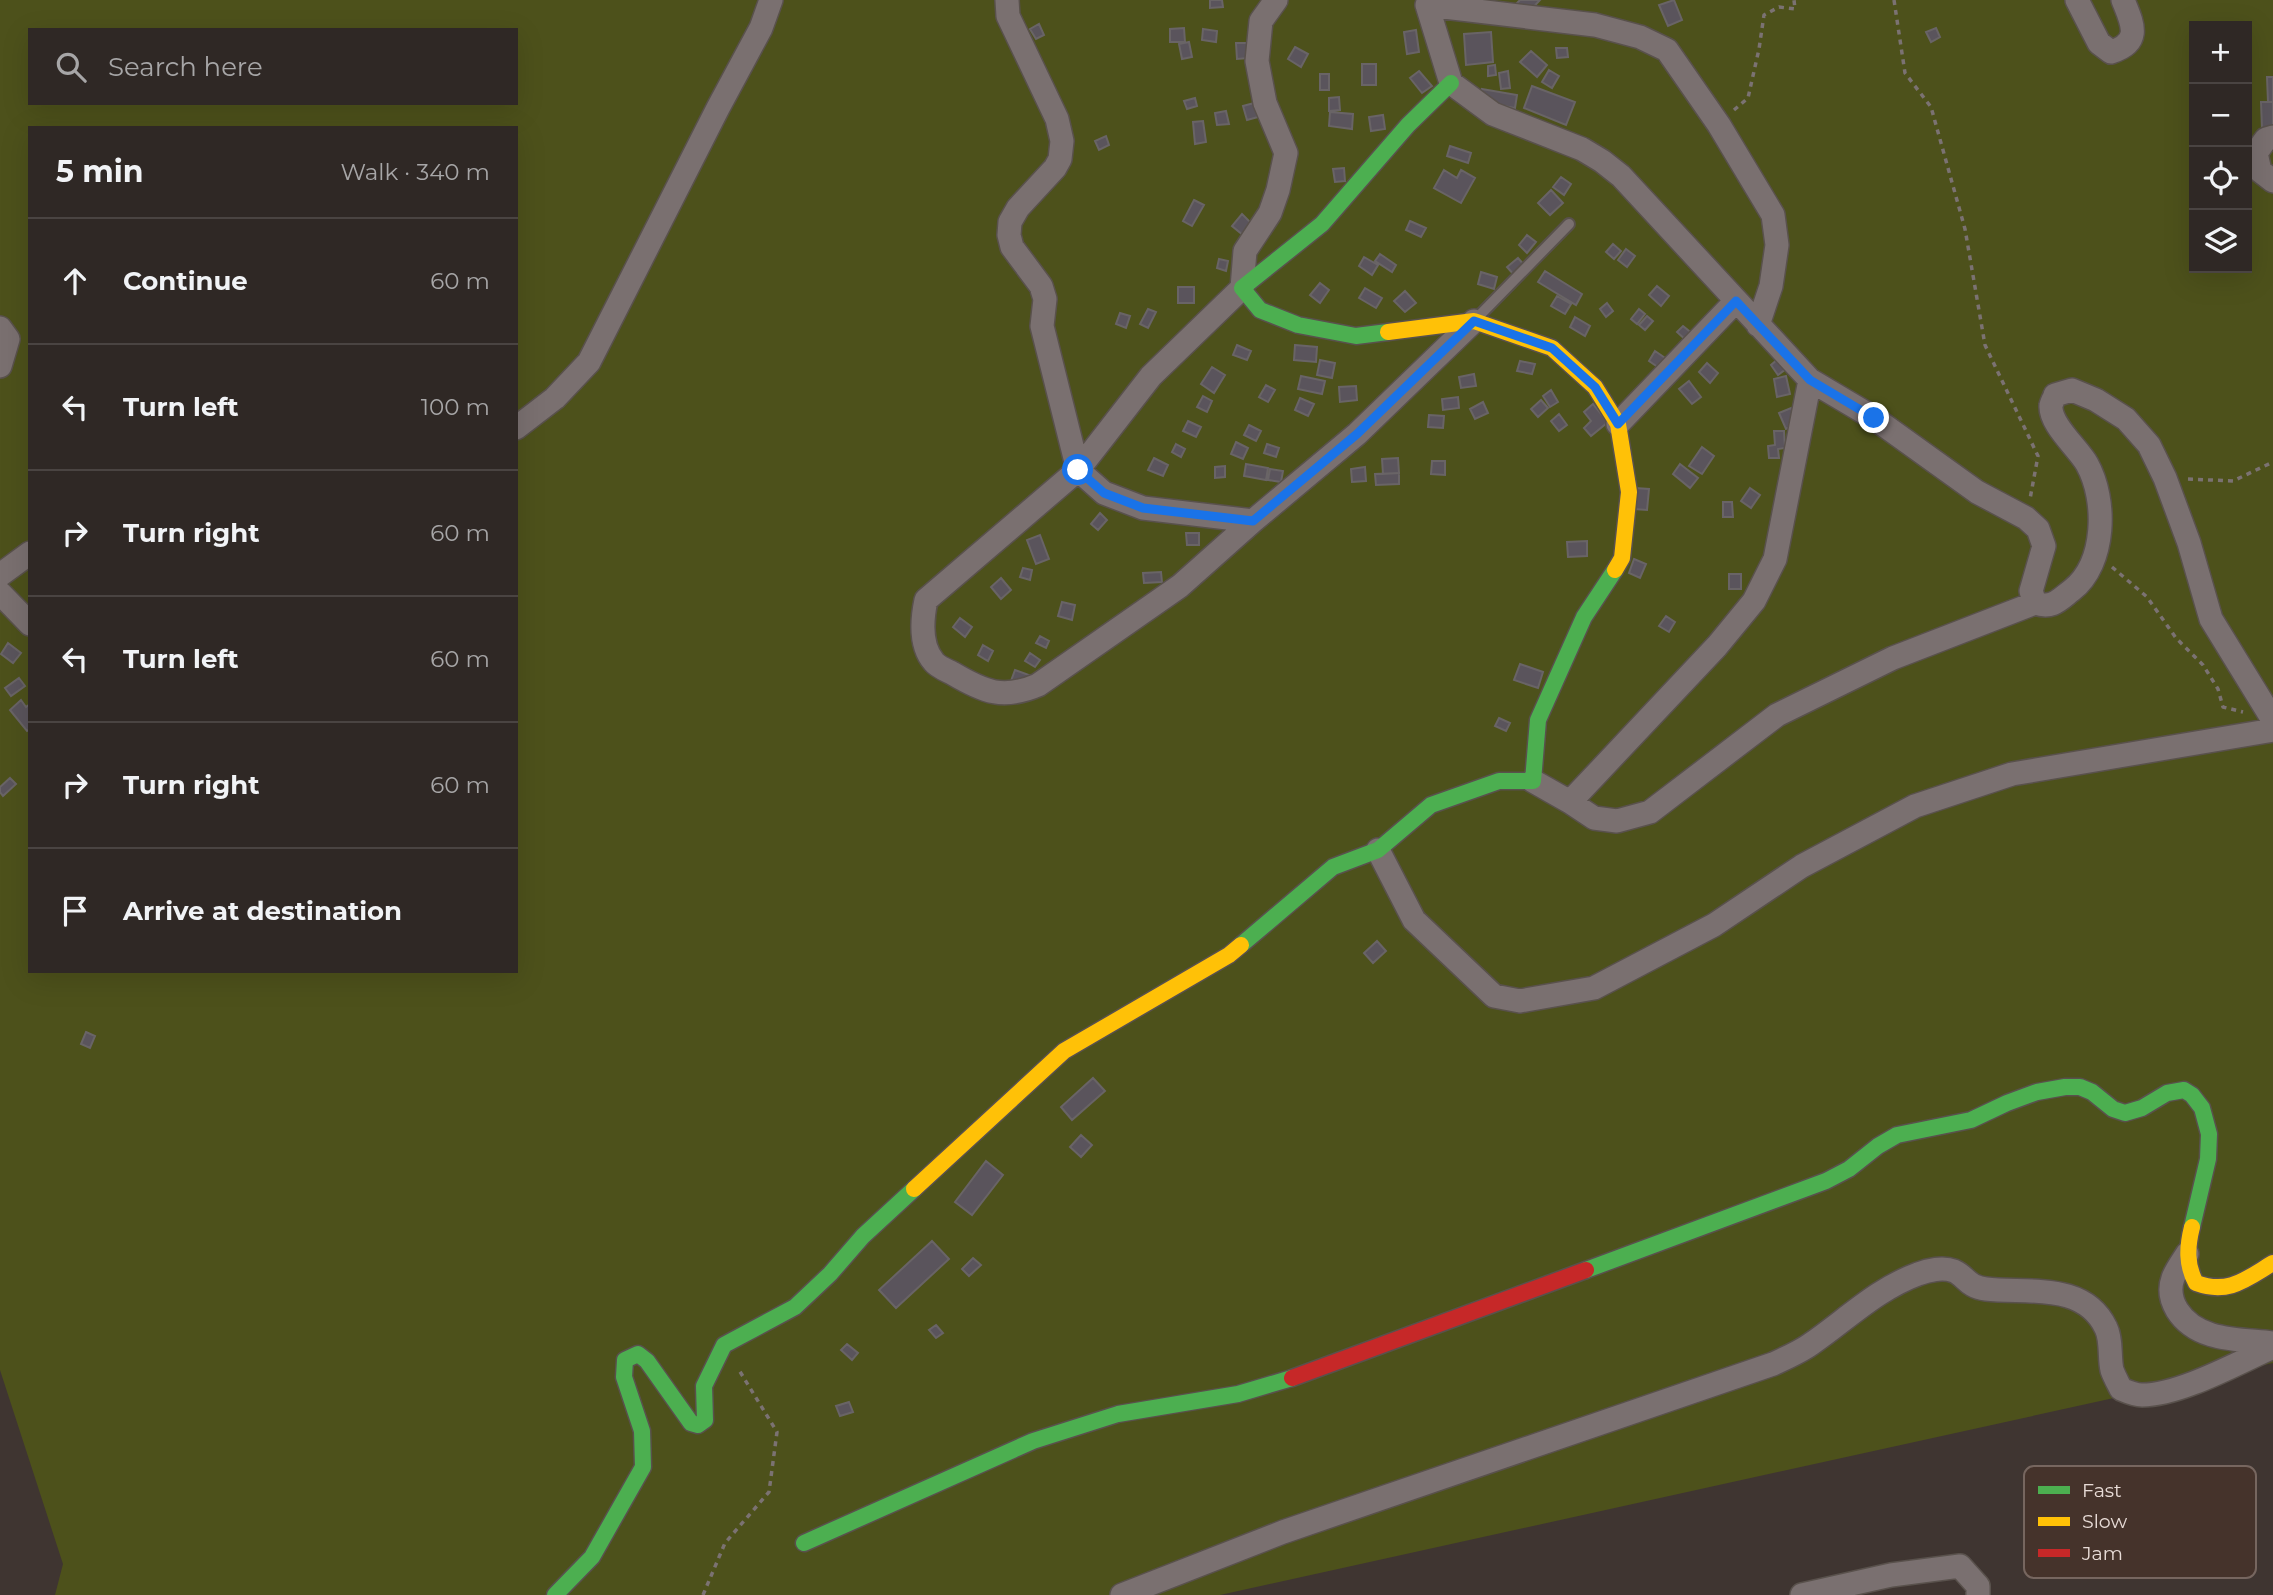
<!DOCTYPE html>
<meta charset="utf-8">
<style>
body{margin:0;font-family:Montserrat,sans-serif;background:#3b3432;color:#f1f3f6}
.controls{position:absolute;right:21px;top:21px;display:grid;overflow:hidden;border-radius:0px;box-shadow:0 7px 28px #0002}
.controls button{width:63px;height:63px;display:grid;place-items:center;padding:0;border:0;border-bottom:2px solid #4a4442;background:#2f2825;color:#f1f3f6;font:35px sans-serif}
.stop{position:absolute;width:21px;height:21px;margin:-16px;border:5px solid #1a73e8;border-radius:50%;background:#fff}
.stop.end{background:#1a73e8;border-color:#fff;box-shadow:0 2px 7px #0008}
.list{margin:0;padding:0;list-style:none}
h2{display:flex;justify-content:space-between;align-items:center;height:91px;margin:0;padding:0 28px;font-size:30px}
h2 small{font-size:23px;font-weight:400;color:#a7a6a7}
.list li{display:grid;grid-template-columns:46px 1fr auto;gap:21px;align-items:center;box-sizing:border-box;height:126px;padding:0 28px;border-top:2px solid #4a4442}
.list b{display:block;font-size:26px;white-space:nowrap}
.list em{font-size:23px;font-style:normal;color:#a7a6a7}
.icon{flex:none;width:38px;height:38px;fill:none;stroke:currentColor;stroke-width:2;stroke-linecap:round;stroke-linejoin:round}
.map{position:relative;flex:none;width:2273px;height:1595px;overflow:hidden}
.search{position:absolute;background:#2f2825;box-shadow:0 7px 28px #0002;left:28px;top:28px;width:490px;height:77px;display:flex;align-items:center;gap:18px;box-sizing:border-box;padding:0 24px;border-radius:0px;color:#a7a6a7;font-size:26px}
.panel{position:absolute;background:#2f2825;box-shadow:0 7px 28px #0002;left:28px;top:126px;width:490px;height:847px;border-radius:0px}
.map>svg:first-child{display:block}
.green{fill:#4d511b;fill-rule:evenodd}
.building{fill:#5a545c;stroke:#696466;stroke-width:2}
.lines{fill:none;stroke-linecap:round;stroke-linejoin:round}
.lane-casing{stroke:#59514c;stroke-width:14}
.street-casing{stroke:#59514c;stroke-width:26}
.fast-casing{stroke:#59514c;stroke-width:19}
.slow-casing{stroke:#59514c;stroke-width:19}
.jam-casing{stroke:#59514c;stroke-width:19}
.path{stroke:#7b7272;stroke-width:3.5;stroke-dasharray:5 5;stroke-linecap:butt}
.lane{stroke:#7a7070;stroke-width:10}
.street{stroke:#7a7070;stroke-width:23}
.fast{stroke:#4caf50;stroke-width:16}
.slow{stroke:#ffc107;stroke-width:16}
.jam{stroke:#c62828;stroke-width:16}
.route{stroke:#1a73e8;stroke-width:9}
.key{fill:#45332b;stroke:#76665f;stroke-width:2}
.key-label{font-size:19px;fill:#e8dcd7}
</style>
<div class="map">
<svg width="2273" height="1595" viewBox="0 0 2273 1595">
<rect width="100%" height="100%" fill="#3f3531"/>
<!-- green -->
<path class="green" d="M0,0H2273V1363L1220,1595H55L63,1564L0,1370ZM2194,26H2247V268H2194ZM30,30H516V103H30ZM30,128H516V971H30Z"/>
<!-- building -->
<path class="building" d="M1210,0H1222L1223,7L1210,8Z
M1520,0H1540L1526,15L1515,5Z
M1674,0L1682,20L1668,26L1659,5Z
M1039,24L1044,35L1036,39L1030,29Z
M1184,28L1185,42H1170V29Z
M1936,28L1940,37L1931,42L1926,32Z
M1203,29L1217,31L1216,42L1202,40Z
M1416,30L1419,52L1407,54L1404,32Z
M1491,32L1493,62L1466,65L1464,34Z
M1189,42L1192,57L1182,59L1179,44Z
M1236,43H1247L1248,58L1237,59Z
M1295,47L1308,54L1301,67L1288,59Z
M1556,48H1567L1568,57L1557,58Z
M1531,51L1547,65L1537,77L1520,62Z
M1362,64H1376V85H1362Z
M1495,65L1496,75L1488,76V66Z
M1549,70L1559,76L1552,88L1542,82Z
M1419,71L1432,86L1422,93L1410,78Z
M1508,71L1510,88L1501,89L1499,73Z
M1320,74H1329V90H1320Z
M2267,77H2273V102H2268Z
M1532,86L1575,102L1566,125L1524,108Z
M1482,89L1517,95L1515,108L1480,102Z
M1339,97L1340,110L1329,111V98Z
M1195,98L1197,106L1187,109L1184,101Z
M2261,102H2273V129H2262Z
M1254,103L1258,117L1247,120L1243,106Z
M1226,111L1229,124L1217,125L1215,113Z
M1330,112L1353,114L1352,129L1329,126Z
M1383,115L1385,129L1371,131L1369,117Z
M1203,121L1206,142L1195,144L1193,122Z
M1106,136L1109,145L1099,150L1095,141Z
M1450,146L1471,153L1468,163L1447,156Z
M1344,168L1345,181L1335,182L1333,169Z
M1444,170L1457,178L1461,170L1475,178L1461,203L1434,188Z
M1561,177L1571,184L1564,195L1553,187Z
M1551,190L1563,203L1550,215L1538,203Z
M1194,200L1204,205L1192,226L1183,221Z
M1242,214L1252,224L1243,235L1232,226Z
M1410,221L1426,228L1421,237L1406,230Z
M1527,235L1536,242L1527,253L1519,245Z
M1613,244L1621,251L1614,259L1606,252Z
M1626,249L1635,256L1627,267L1618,260Z
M1380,254L1396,265L1392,272L1375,261Z
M1364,257L1378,265L1372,275L1359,266Z
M1518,258L1525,266L1515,276L1507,267Z
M1219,259L1228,261L1226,271L1217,268Z
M1545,271L1582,294L1576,305L1538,282Z
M1481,272L1497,277L1494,289L1478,284Z
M1320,283L1329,290L1320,303L1310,295Z
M1657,286L1669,296L1661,306L1649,295Z
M1178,287H1194V303H1178Z
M1365,288L1382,298L1376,308L1359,298Z
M1405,291L1416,303L1405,312L1394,301Z
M1557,296L1571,304L1565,314L1551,306Z
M1607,303L1613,311L1606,317L1600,309Z
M1148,309L1156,312L1148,328L1140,324Z
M1639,309L1645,314L1637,324L1631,319Z
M1120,313L1130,316L1126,328L1116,324Z
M1647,316L1653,321L1645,330L1639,325Z
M1575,317L1590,326L1585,336L1570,327Z
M1683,326L1694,335L1688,342L1677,332Z
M1237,345L1251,351L1247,360L1233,355Z
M1295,345L1317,347L1316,362L1294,360Z
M1655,351L1671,362L1665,372L1649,361Z
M1778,359L1786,369L1778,375L1771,365Z
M1320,360L1335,363L1332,378L1317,375Z
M1520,361L1535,364L1532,374L1517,371Z
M1707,363L1718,373L1710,383L1699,372Z
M1212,367L1225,375L1214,393L1201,384Z
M1474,374L1476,386L1461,388L1459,377Z
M1301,376L1325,381L1322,394L1298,389Z
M1786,376L1790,394L1777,397L1774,379Z
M1689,381L1701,397L1692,404L1679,389Z
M1266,385L1275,390L1268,402L1259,397Z
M1356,386L1357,400L1340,402L1339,387Z
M1551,390L1558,402L1550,407L1543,396Z
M1203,396L1212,401L1207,412L1197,407Z
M1458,397L1459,408L1443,410L1442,399Z
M1300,398L1314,404L1308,416L1295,410Z
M1541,400L1548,408L1538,417L1531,409Z
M1483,402L1488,413L1475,419L1470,409Z
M1593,404L1608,422L1591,436L1584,428L1591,421L1584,412Z
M1791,408L1797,424L1786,429L1779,413Z
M1559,414L1567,425L1559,431L1551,421Z
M1429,415L1444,416L1443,428L1428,427Z
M1188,421L1201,427L1196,437L1183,431Z
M1249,425L1261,431L1256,441L1244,435Z
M1774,431H1784L1785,448L1778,449L1779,458H1769L1768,446L1775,445Z
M1236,442L1248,448L1243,459L1231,454Z
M1176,444L1185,449L1181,457L1172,452Z
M1267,444L1279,448L1276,457L1264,453Z
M1702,447L1714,456L1702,474L1689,466Z
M1154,458L1168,465L1163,476L1148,470Z
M1398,458L1399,473L1383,474L1382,459Z
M1432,461H1445V475L1431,474Z
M1246,464L1268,468L1266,480L1244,476Z
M1680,464L1698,478L1690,488L1673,474Z
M1225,466V477L1215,478V467Z
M1365,467L1366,481L1352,482L1351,469Z
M1270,469L1283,471L1281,482L1268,480Z
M1399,473V484L1376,485L1375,474Z
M1635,488L1649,489L1647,510L1634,509Z
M1750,488L1760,495L1751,508L1741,501Z
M1723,502H1732L1733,517H1723Z
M1100,513L1107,520L1098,530L1091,524Z
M1186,533H1199V545H1187Z
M1040,535L1049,559L1036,564L1027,540Z
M1587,541V556L1568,557L1567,542Z
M1634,559L1646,564L1640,578L1629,573Z
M1023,568L1032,570L1030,580L1020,577Z
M1161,572L1162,582L1144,583L1143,573Z
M1729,574H1741V589H1729Z
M1001,578L1011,590L1001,599L991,587Z
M1062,602L1075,605L1072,620L1058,616Z
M1666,616L1675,622L1669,632L1659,626Z
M960,618L972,627L965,637L953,627Z
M1040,636L1049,641L1046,648L1036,643Z
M8,643L21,653L13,663L1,654Z
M983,645L993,651L988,661L978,655Z
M1030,653L1040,660L1035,667L1025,661Z
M1520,664L1543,672L1538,688L1514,680Z
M1015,670L1029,675L1025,686L1011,681Z
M19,678L25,686L11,696L5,688Z
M21,700L26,707L30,704V729L27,731L10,710Z
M1499,718L1510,723L1506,731L1495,726Z
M10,778L16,784L3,796L0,792V787Z
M1377,941L1386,951L1373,963L1364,953Z
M86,1032L95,1036L90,1048L81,1044Z
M1093,1078L1105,1091L1072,1120L1061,1107Z
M1081,1135L1092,1145L1081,1157L1070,1147Z
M986,1161L1003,1175L972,1215L955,1202Z
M932,1241L949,1259L896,1308L879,1290Z
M973,1258L981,1265L969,1276L962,1269Z
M936,1325L943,1333L936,1338L929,1330Z
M847,1344L858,1353L852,1360L841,1350Z
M849,1402L853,1412L840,1416L836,1406Z"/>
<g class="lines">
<defs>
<path id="lane" d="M1478,317L1569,224"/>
<path id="street" d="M1007,0L1008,16L1057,119L1062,141L1060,159L1055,168L1018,208L1010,222L1009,235L1012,247L1041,286L1045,299L1042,326L1078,470L1104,493L1143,508L1253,521
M1276,0L1261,21L1257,61L1265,103L1286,153L1278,190L1270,213L1245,251L1242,288L1151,376L1078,470L926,600C922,619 920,646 934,662C938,667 946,670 952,673C984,692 1003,700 1038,685L1180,586L1253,521L1357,434L1474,321
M1430,0L1427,5L1451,83L1493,114L1582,149L1602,161L1621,176L1810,380L1874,418L1977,492L2026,518L2038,529L2044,546L2031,591L2035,603C2053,609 2059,600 2072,590C2106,563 2107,500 2087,464C2078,448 2049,424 2051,405C2051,404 2055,396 2055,395L2072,390L2096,400L2126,419L2149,445L2165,478L2189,543L2211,619L2273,720
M2077,0L2099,43L2111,52C2143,42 2132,23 2123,0
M1427,5L1595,25L1640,37L1667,50L1719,125L1773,215L1777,245L1771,286L1758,325
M2273,137L2266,139L2256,153L2260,171L2273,181
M0,328L8,339L0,366
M1618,424L1736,301
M516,428L555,398L589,362L718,108L761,28L771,0
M0,575L30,553
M0,593L30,624
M1533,781L1570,802L1717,646L1754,601L1775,559L1810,380
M1570,802L1594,818L1617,821L1650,812L1777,715L1893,658L2035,603
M1378,850L1414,920L1494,996L1520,1001L1594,988L1714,925L1802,866L1915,806L2012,774L2273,730
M2187,1254C2182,1262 2176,1270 2173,1278C2169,1289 2171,1300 2177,1310C2197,1342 2240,1339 2273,1343
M1122,1595L1283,1532L1773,1364C1786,1358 1800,1352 1811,1344C1846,1320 1877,1289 1918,1274C1928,1270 1943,1267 1954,1271C1966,1276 1967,1287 1986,1289C2026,1294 2084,1281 2106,1328C2112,1340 2109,1357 2112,1370C2114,1376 2118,1383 2121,1389C2128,1392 2135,1395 2142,1395C2180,1395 2237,1363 2273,1347
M1802,1595L1891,1575L1960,1566L1978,1586V1595"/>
<path id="fast" d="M1388,332L1356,336L1298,325L1260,310L1242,288L1322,224L1408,125L1451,83
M1241,945L1333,867L1378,850L1431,805L1499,781H1533L1538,720L1584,617L1615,570
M1586,1270L1826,1181L1849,1169L1878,1146L1897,1135L1971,1120L2007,1103L2037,1092L2065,1087H2080L2092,1092L2113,1109L2125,1113L2142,1108L2167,1093L2184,1090L2192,1095L2202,1108L2209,1134L2208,1159L2192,1227
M804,1543L1033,1441L1118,1414L1238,1394L1292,1378
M555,1595L592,1557L643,1467L642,1431L624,1377L625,1360L638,1354L647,1361L691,1423L698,1425L705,1420L704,1386L724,1345L795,1307L830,1274L863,1236L914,1189"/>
<path id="slow" d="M1388,332L1474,321L1552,348L1595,387L1618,424L1629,492L1622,558L1615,570
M914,1189L1064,1051L1229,955L1241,945
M2192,1227C2187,1247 2186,1265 2196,1283C2229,1295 2246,1279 2273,1263"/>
<path id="jam" d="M1292,1378L1586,1270"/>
</defs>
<!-- lane casing -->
<use href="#lane" class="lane-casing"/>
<!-- street casing -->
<use href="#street" class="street-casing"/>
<!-- fast casing -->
<use href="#fast" class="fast-casing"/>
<!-- slow casing -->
<use href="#slow" class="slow-casing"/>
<!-- jam casing -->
<use href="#jam" class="jam-casing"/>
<!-- path -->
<path class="path" d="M1894,0L1905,73L1931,107L1965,229L1985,345L2038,456L2030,499
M1734,110L1748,98L1759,49L1764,15L1779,7L1795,9L1794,0
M2188,479L2233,481L2273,462
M2112,567L2147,597L2176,638L2203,665L2218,689L2223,707L2243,712
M703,1595L725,1543L769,1492L777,1432L739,1370"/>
<!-- lane -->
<use href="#lane" class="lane"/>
<!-- street -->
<use href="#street" class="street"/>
<!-- fast -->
<use href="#fast" class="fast"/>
<!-- slow -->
<use href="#slow" class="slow"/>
<!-- jam -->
<use href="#jam" class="jam"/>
</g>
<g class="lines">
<!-- route -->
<path class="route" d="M1078,470L1104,493L1143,508L1253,521L1357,434L1474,321L1552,348L1595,387L1618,424L1736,301L1810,380L1874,418"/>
</g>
<!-- legend -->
<rect x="2024" y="1466" width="232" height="112" rx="10" class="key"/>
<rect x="2038" y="1486" width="32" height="8" fill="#4caf50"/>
<rect x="2038" y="1517" width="32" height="9" fill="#ffc107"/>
<rect x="2038" y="1549" width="32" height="8" fill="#c62828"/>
<g class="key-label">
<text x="2082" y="1497">Fast</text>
<text x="2082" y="1528">Slow</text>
<text x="2082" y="1560">Jam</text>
</g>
</svg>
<div class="controls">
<button>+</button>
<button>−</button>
<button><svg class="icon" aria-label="locate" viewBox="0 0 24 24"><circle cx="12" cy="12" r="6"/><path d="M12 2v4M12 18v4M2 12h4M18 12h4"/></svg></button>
<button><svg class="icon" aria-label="layers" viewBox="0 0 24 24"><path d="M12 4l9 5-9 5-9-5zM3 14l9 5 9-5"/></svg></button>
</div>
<div class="stop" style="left:1078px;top:470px"></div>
<div class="stop end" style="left:1874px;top:418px"></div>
<div class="search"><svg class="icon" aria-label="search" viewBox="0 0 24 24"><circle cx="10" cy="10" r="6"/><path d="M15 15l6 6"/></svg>Search here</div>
<section class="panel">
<h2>5 min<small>Walk · 340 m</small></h2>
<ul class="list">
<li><svg class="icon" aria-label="ahead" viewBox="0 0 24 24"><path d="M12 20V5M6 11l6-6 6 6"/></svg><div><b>Continue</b></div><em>60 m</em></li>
<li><svg class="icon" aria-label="left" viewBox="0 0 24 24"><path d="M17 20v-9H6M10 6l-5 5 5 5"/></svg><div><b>Turn left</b></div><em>100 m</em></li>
<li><svg class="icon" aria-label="right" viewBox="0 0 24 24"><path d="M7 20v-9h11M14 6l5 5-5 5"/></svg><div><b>Turn right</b></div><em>60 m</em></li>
<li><svg class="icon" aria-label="left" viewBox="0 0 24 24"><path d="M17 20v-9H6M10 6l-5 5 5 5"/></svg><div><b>Turn left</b></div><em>60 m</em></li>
<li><svg class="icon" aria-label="right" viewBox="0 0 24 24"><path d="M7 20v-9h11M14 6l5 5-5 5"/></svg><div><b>Turn right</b></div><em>60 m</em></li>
<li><svg class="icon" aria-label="arrive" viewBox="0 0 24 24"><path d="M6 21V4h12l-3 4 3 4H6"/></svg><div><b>Arrive at destination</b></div></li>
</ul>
</section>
</div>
